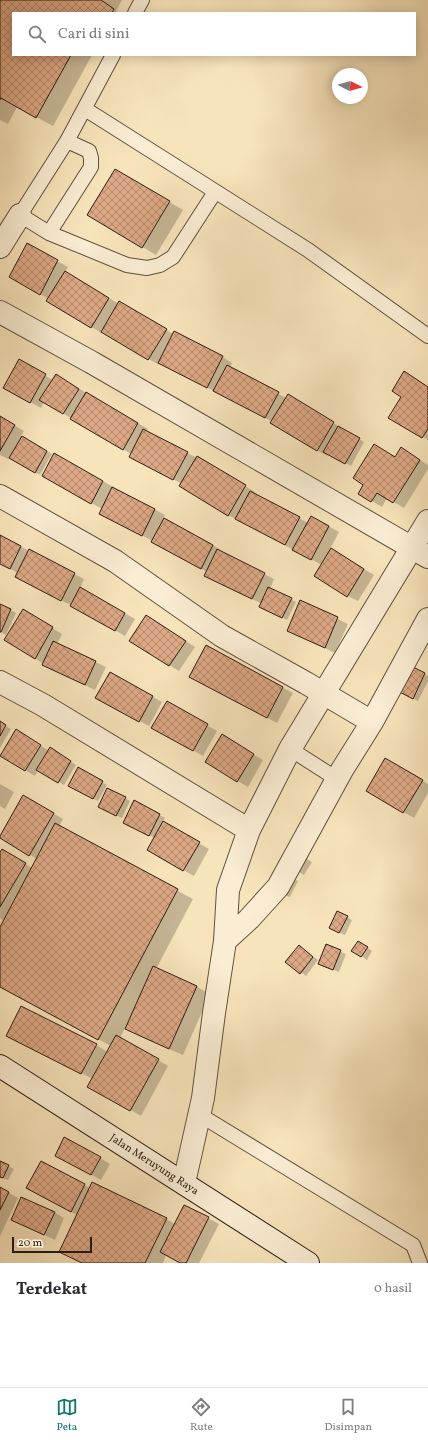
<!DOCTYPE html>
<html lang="id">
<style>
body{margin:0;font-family:Vollkorn,serif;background:#f2f2f3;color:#2b2b33}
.compass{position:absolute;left:332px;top:68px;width:36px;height:36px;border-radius:50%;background:#fff;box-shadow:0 2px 10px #0003;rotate:96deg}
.scale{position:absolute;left:12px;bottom:10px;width:80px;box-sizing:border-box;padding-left:4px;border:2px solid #2d1d14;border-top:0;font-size:11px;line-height:14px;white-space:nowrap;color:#2d1d14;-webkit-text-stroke:3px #faedd3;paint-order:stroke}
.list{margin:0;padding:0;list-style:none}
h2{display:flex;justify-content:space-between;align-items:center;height:52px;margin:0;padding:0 16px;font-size:17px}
h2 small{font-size:13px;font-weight:400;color:#7c7c81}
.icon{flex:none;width:22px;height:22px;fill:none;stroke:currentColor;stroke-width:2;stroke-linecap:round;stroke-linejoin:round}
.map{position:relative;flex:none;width:428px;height:1263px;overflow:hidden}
.search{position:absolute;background:#fff;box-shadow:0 2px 10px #0003;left:12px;right:12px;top:12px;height:44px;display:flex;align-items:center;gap:10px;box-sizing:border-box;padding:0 14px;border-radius:0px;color:#7c7c81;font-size:15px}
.sheet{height:124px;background:#fff}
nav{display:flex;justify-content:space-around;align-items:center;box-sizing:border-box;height:56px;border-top:1px solid #e1e1e2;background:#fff;font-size:11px;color:#7c7c81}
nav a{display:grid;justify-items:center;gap:2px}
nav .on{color:#0f766e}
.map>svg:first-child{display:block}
.shadow{fill:#0003}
.building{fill:url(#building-cross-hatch);stroke:#2d1d14}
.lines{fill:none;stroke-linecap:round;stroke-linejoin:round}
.service-casing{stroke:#604f3e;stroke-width:16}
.minor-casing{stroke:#604f3e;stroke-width:24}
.secondary-casing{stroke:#2d1d14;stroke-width:24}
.service{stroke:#faedd3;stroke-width:14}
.minor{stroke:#faedd3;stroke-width:22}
.secondary{stroke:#faedd3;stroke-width:22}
.labels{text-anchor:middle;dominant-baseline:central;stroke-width:3.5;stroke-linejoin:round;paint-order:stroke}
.street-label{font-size:11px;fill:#2d1d14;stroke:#faedd3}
</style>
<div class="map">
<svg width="428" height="1263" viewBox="0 0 428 1263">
<defs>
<pattern id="building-cross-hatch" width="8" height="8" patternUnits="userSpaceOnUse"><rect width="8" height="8" fill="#dda885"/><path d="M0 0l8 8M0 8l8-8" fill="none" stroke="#b4886c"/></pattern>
</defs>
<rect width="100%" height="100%" fill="#f8e4bb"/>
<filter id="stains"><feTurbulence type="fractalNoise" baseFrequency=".005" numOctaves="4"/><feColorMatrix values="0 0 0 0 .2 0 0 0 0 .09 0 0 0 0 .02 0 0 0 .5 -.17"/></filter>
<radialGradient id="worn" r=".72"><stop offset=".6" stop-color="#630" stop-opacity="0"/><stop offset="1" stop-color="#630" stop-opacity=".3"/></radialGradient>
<!-- shadow -->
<path class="shadow" d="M0,0H122L116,11L120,13H13V55H92L53,126L17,107L8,124L0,120Z
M115,170L183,210L156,255L89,215Z
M28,245L68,267L65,272L119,304L120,302L173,334L174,332L223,357L232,363L230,368L286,398L288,395L364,442L351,466L328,453L327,456L272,423L273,422L160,363L159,365L102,332L101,333L49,299L10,277Z
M19,361L53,380L66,381L148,429L146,432L207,463L255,492L254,494L308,523L312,517L339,532L330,549L374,575L358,601L348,596L322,565L228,515L182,484L140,462L131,454L44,402L41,408L14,393Z
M428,387V440L390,417Z
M0,417L24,431L21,436L52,454L40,475L10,457L8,459L0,455Z
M411,454L428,465V469L404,508L387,498L382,507L359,493L395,458Z
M55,455L165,515L163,519L213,545L222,551V553L274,579L270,589L296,602L287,620L265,609L262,604L205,576L207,572L162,547L153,541L110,519L102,509L43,476Z
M0,536L84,579L80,588L135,619L125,636L71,605L26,583L18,573L0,564Z
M301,601L348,624L335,653L288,631Z
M0,605L16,613L6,635L0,632Z
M23,610L62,634L57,644L106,667L95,690L53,670L6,640Z
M156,622L195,647L179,671L169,665Z
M206,646L293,693L277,723L201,683Z
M408,665L428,676V681L418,701L401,692Z
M110,673L162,702L149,726L106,703Z
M167,702L217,731L203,756L153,727Z
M0,723L11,729L0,748Z
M26,736L49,751L50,749L76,765L64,785L38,770L35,776L25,770Z
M222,736L263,760L248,787L206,762Z
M385,759L428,784V793L414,818L367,791Z
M78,769L107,785L98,801L69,786Z
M0,784L14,792L5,809L0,806Z
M23,796L63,819L59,827L193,899L156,969L197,987L210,994L183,1055L139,1036L125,1028L120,1038L168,1066L141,1116L89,1086L93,1079L17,1041L96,1045L106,1051L101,1061L103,1062L111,1046L0,987V928L4,921L0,918V854L2,850L32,868L37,859L0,837Z
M125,798L130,801L122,818L104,810Z
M135,802L165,818L162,822L209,849L194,876L148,850L155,838L129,825Z
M300,855L312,862L304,875L292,868Z
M288,876L298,881L290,897L284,895Z
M347,917L352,920L345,935L335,931Z
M363,945L372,951L367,960L353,950Z
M326,946L346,954L339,972L324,966Z
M304,949L318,960L306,976L287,961Z
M100,1158L110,1164L101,1180L66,1161Z
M0,1162L14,1169L8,1180L0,1177Z
M41,1162L90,1188L166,1219L175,1224L185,1206L219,1224L199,1263H181L166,1255L163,1263H82L60,1251L77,1215L37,1194Z
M0,1188L18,1198L0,1236Z
M54,1212L64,1218L55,1240L12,1220Z"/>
<!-- building -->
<path class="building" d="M0,0H101L114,9L112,13H13V55H71L36,118L1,98L0,100Z
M115,169L170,201L142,248L87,215Z
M27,243L58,260L40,295L9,277Z
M65,271L109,298L91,328L46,301Z
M119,301L167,329L148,360L101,332Z
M174,331L223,356L207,388L158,363Z
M19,359L46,374L30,403L3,388Z
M227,365L279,392L265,418L213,391Z
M404,371L428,387V429L422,438L388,418L401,397L392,391Z
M56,374L79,389L63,414L39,400Z
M86,392L138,423L123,450L70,419Z
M288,394L334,422L317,451L270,423Z
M0,416L15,425L0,451Z
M338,426L360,438L345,464L323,452Z
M143,429L188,452L173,480L129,457Z
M22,436L47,451L35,473L9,458Z
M374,444L395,457L401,447L420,460L393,503L377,493L371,502L358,494L363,485L353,478Z
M54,453L103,481L91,504L42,476Z
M197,456L246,485L228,516L179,486Z
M112,487L155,509L142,536L99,514Z
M250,491L300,517L285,545L235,519Z
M311,516L329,526L311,560L292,550Z
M164,518L213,545L201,569L151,542Z
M0,535L21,546L10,569L0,564Z
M331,548L364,569L347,597L314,576Z
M29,549L75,573L61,601L15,577Z
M217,549L265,573L252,599L204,576Z
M80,587L125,613L115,631L70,606Z
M268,587L292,598L282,618L259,607Z
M300,600L338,617L325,648L287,631Z
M0,604L11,609L1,632H0Z
M23,609L53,627L35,659L4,640Z
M146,615L186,641L169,666L129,641Z
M53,641L96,661L85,685L42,665Z
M206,645L283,687L267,718L189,677Z
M407,664L425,673L413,699L394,689Z
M110,672L153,696L139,722L95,698Z
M167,701L208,724L193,751L151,728Z
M0,721L6,725L0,736Z
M16,729L41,745L25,771L0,756Z
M222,734L254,754L237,782L205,762Z
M50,747L71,761L58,783L36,770Z
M385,758L423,780L403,813L366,791Z
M78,767L103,781L93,799L68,786Z
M107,788L126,797L116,816L98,807Z
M23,795L54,813L29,856L0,838V836Z
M134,800L160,814L149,836L123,823Z
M163,821L200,842L183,871L147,850Z
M55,823L178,889L98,1040L0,987V927Z
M2,849L26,863L0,907V852Z
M337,911L348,916L339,933L329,928Z
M358,941L368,947L361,957L351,951Z
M326,944L341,950L333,970L318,964Z
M299,945L313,957L300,974L285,962Z
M153,966L197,986L169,1049L125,1029Z
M21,1006L97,1044L81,1074L6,1036Z
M116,1035L159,1059L130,1111L87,1087Z
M64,1137L101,1157L91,1175L55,1156Z
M0,1161L9,1165L3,1178L0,1177Z
M41,1161L85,1184L71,1212L26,1188Z
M92,1182L167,1218L145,1263H82L59,1252Z
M0,1187L9,1192L0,1210Z
M21,1197L55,1212L44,1235L11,1220Z
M184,1205L209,1217L186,1263H180L160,1252Z"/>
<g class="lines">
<defs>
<path id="service" d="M135,13L142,0
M113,55L67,141L20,215L49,233L127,265L147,268L160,265L173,257L215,192
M85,109L308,250L428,336
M49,233L91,167V158L89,151L67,141
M290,749L337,779
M200,1115L413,1245L420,1263"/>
<path id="minor" d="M0,247L20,215
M0,312L91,362L428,557
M0,496L115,561L222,636L306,683L372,722
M0,682L43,705L249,830
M225,941L249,919L278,887L342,770L372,722L428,619
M184,1183L203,1098L214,1013L225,941L228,890L249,830L290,749L428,521"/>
<g id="secondary">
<path id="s1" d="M0,1066L308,1263"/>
</g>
</defs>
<!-- service casing -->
<use href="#service" class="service-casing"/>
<!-- minor casing -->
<use href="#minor" class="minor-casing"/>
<!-- secondary casing -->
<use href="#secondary" class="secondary-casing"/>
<!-- service -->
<use href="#service" class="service"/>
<!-- minor -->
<use href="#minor" class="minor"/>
<!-- secondary -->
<use href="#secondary" class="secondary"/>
</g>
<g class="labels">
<!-- street labels -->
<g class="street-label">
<text stroke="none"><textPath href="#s1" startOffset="183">Jalan Meruyung Raya</textPath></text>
</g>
</g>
<rect width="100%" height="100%" filter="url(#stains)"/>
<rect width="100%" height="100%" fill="url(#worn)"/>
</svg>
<svg class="compass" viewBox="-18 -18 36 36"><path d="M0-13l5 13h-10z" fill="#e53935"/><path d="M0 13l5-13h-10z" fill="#7c7c81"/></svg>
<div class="scale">20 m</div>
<div class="search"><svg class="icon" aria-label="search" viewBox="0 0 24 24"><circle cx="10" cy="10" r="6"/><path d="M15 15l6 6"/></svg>Cari di sini</div>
</div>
<section class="sheet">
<h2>Terdekat<small>0 hasil</small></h2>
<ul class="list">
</ul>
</section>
<nav>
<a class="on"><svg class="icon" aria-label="map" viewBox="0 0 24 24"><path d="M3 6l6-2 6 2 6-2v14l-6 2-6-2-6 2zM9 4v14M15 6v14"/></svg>Peta</a>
<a><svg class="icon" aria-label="directions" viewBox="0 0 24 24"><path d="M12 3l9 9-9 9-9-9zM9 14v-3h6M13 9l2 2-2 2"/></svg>Rute</a>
<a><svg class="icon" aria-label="saved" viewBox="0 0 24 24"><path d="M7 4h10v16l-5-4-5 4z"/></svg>Disimpan</a>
</nav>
